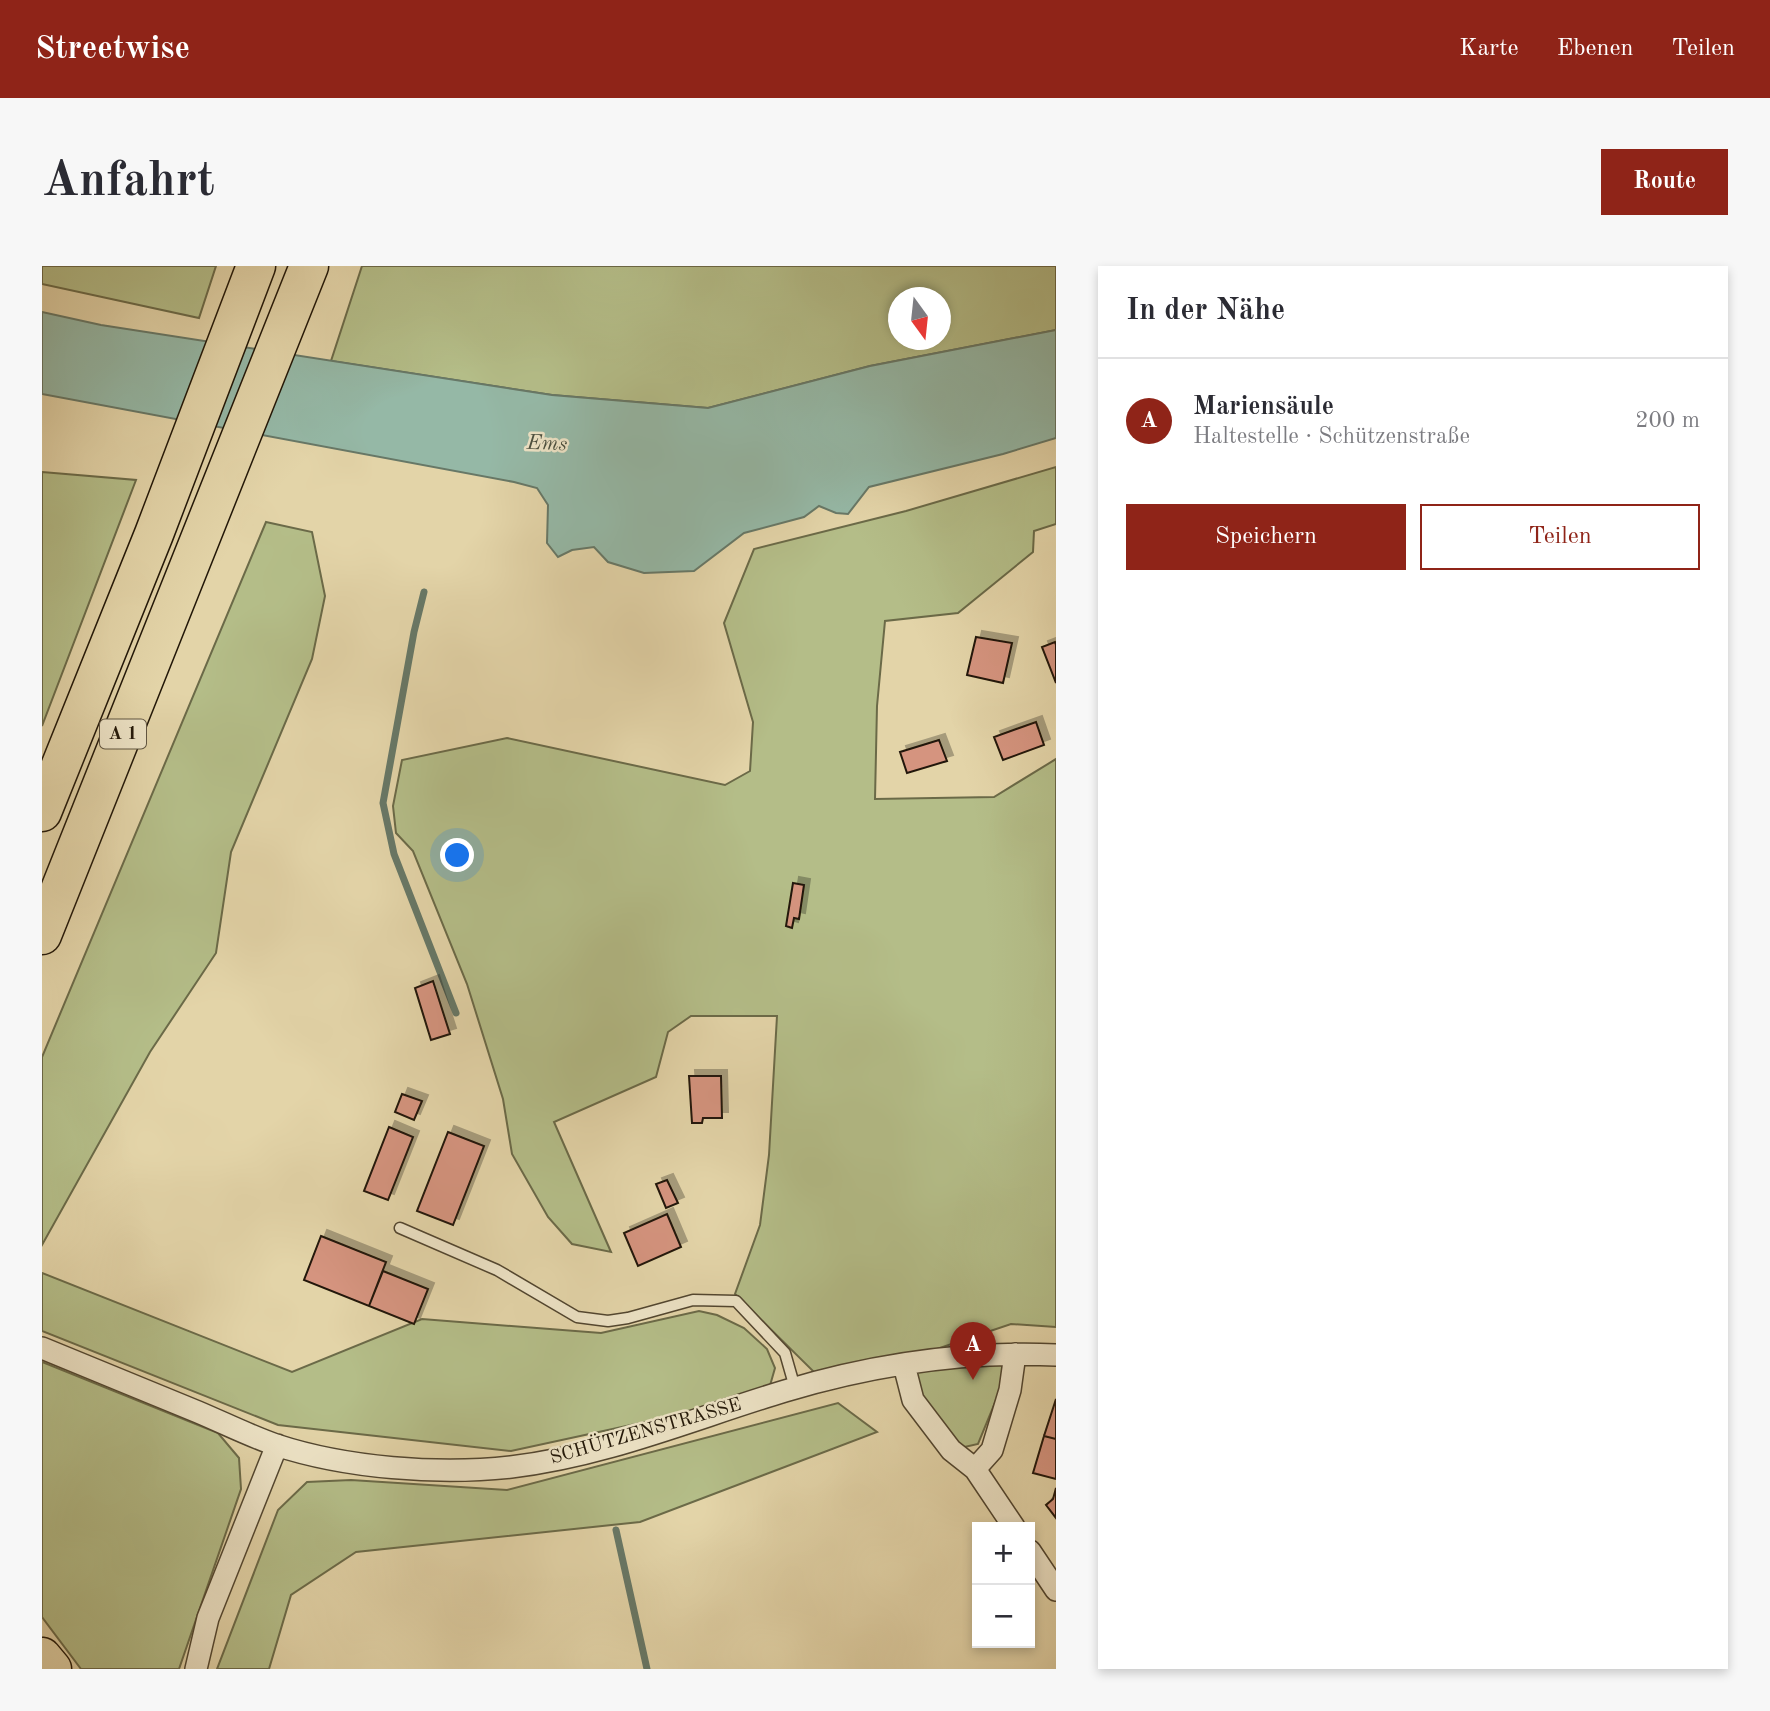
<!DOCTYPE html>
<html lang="de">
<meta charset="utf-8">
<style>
body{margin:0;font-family:"Old Standard TT",serif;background:#f7f7f7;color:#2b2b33}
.controls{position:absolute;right:21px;bottom:21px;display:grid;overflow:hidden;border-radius:0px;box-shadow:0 4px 10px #0003}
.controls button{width:63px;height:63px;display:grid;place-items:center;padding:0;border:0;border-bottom:2px solid #e1e1e2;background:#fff;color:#2b2b33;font:35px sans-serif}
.compass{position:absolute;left:846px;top:21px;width:63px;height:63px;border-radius:50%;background:#fff;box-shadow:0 4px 10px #0003;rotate:165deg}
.you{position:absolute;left:416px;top:590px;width:24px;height:24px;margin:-18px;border:5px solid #fff;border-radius:50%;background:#1a73e8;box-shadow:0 0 0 10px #1a73e833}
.badge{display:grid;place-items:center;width:46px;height:46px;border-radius:50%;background:#8f2418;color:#fff;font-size:23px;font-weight:700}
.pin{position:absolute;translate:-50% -58px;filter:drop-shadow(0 2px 4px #0008)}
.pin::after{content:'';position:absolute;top:37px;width:24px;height:21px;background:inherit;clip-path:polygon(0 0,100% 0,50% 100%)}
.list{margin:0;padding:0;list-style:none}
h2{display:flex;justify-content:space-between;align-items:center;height:91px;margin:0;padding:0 28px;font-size:30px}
h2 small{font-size:23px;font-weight:400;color:#7c7c81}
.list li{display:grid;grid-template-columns:46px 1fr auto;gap:21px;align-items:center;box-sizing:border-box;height:126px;padding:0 28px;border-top:2px solid #e1e1e2}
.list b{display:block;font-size:26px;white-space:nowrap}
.list p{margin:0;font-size:23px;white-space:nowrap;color:#7c7c81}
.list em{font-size:23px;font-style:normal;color:#7c7c81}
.actions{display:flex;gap:14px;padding:21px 28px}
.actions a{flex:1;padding:16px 0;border:2px solid #8f2418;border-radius:0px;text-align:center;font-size:24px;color:#8f2418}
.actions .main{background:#8f2418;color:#fff}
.map{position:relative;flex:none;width:1014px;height:1403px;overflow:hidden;border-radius:0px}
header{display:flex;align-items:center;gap:42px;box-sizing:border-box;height:98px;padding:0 35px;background:#8f2418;color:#fff}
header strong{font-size:33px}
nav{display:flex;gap:38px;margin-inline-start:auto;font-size:24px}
.intro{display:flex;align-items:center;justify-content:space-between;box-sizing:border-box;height:168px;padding:0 42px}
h1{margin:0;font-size:49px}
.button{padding:18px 32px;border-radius:0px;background:#8f2418;color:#fff;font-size:24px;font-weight:700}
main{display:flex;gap:42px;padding:0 42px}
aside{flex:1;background:#fff;border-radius:0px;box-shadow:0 4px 10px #0003}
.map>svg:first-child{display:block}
.green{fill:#b4bd88;stroke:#6b6a48;stroke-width:2;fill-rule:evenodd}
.water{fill:#95b8a6;stroke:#677867;stroke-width:2}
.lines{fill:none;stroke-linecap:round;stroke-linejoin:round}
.stream{stroke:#677867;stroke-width:7}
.building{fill:#d5947f;stroke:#221708;stroke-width:2;filter:url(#shadow)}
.lane-casing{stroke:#524630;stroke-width:13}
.street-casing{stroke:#524630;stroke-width:24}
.highway-casing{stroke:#221708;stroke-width:41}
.lane{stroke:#ede3c6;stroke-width:10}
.street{stroke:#ede3c6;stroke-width:21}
.highway{stroke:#e3d4a8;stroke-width:38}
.labels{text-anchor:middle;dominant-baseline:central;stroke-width:5;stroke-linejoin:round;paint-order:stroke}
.shield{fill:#ede3c6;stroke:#5f5441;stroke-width:2}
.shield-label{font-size:18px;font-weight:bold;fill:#221708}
.street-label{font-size:19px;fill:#221708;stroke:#ede3c6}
.water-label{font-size:21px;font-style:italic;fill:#4a4f3f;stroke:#ede3c6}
</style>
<header>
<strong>Streetwise</strong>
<nav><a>Karte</a><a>Ebenen</a><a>Teilen</a></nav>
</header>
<div class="intro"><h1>Anfahrt</h1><a class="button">Route</a></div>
<main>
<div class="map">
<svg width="1014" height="1403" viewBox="0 0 1014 1403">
<defs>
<filter id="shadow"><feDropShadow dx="6" dy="-6" stdDeviation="0" flood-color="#0004"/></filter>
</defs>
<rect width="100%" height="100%" fill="#e3d4a8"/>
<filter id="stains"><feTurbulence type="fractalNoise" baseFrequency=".00286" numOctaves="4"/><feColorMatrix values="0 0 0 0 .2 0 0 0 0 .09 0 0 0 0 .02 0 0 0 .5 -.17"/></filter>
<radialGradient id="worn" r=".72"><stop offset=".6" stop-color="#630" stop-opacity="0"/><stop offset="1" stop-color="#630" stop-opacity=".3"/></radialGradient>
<!-- green -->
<path class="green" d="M0,0H174L157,52L0,18Z
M320,0H1014V64L828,100L666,142L510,129L289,95ZM856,32H898V74H856Z
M1014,201V258L992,265L991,286L916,347L843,355L835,440L833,533L952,531L1014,493V1061L969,1058L874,1090L776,1110L693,1028L718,959L727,889L735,750H649L626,766L614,811L512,856L569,986L530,978L506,951L470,888L461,833L425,718L371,585L354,567L351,540L360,494L465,472L683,519L708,505L711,456L682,357L712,283L864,245Z
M0,206L94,214L0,460Z
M224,256L270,266L283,330L270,393L189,586L174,687L108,786L0,979V791Z
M0,1007L250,1106L380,1053L559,1067L657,1045L675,1049L702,1062L725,1083L733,1102L727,1123L649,1146L469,1185L236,1159L0,1065Z
M973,1088L936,1178L909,1184L862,1099Z
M0,1096L176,1167L197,1192L199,1223L137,1403H39L0,1351Z
M796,1137L835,1166L598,1256L314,1286L249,1329L227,1403H175L236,1244L265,1216L309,1214L465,1224Z"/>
<!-- water -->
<path class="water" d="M0,46L59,59L510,129L666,142L828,100L1014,64V172L961,188L827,221L806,248L794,247L777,240L762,251L702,267L652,305L602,307L566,296L552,281L530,284L516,291L505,277L506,239L495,222L472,216L0,128Z"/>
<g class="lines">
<!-- stream -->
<path class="stream" d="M382,326L372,366L341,537L352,588L414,747
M574,1264L605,1403"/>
</g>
<!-- building -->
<path class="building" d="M934,371L970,377L961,417L925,409Z
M1013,376L1014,379V417L1000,381Z
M994,456L1002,479L961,494L952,471Z
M897,474L905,495L865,507L858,486Z
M751,617L762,619L757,653L752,652L750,662L744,660Z
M391,715L408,768L389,774L373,722Z
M647,810H679L680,852H661L660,857H650Z
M360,828L380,835L372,854L353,846Z
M347,861L371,871L346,934L322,925Z
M406,866L442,880L411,959L375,945Z
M625,914L636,937L624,942L614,918Z
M625,948L639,981L596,1000L582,967Z
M279,970L344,996L327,1040L262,1014Z
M341,1005L386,1023L372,1058L327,1040Z
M1014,1133V1173L1002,1170Z
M1002,1170L1014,1173V1213L991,1207Z
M1014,1222V1252L1004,1239L1011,1233Z"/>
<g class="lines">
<defs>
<path id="lane" d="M358,962L455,1004L535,1051L566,1055L586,1052L651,1034L694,1035L743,1087L753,1122"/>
<path id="street" d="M0,1082C52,1103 104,1125 156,1146C182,1157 208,1170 234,1179C304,1202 396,1209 469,1201C564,1190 653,1152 743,1125C830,1099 923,1085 1014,1089
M862,1099L871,1134L909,1184L933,1203L972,1261
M933,1203L950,1184L968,1124L973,1088
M988,1285L1014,1324
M154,1403L166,1352L235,1179"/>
<path id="highway" d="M0,546L112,268L214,0
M0,669L267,0
M0,1391L10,1403"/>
</defs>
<!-- lane casing -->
<use href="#lane" class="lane-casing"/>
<!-- street casing -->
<use href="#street" class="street-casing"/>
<!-- highway casing -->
<use href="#highway" class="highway-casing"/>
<!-- lane -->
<use href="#lane" class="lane"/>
<!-- street -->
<use href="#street" class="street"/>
<!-- highway -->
<use href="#highway" class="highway"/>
</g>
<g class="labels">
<!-- shield labels -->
<rect class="shield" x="58" y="453.5" width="46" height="29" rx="5"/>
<g class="shield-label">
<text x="81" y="468">A 1</text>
</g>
<!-- street labels -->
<g class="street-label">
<text transform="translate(604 1166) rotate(-16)">SCHÜTZENSTRASSE</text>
</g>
<!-- water labels -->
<g class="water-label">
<text transform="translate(505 178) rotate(2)">Ems</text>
</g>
</g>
<rect width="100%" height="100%" filter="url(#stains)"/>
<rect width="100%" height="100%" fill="url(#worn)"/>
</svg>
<div class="controls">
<button>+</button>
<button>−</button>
</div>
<svg class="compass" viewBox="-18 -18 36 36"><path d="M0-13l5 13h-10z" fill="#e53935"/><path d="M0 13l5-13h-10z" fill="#7c7c81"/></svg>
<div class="you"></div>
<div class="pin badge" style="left:931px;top:1114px">A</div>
</div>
<aside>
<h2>In der Nähe<small></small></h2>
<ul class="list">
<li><span class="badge">A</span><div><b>Mariensäule</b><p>Haltestelle · Schützenstraße</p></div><em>200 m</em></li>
</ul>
<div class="actions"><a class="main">Speichern</a><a>Teilen</a></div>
</aside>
</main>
